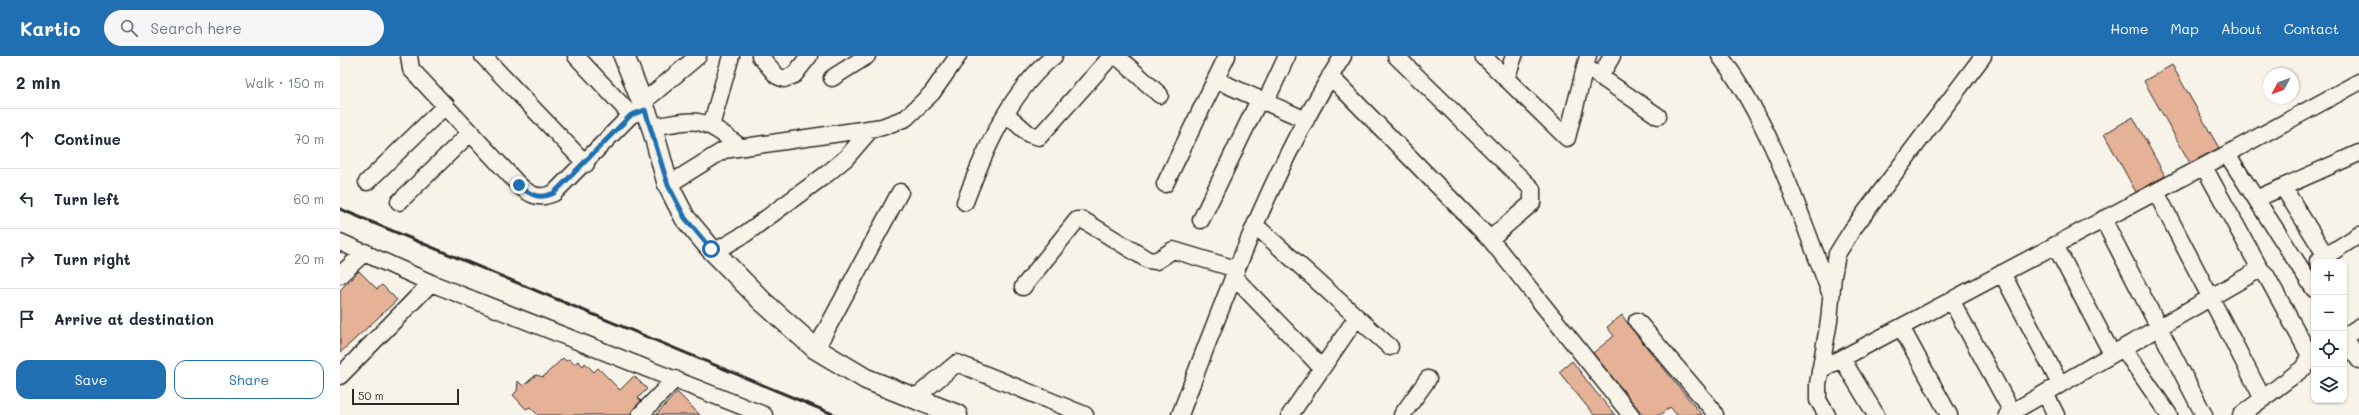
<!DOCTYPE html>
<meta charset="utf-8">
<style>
body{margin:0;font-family:Mali,sans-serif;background:#f6f6f7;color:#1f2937}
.controls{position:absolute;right:12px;bottom:12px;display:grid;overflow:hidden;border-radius:8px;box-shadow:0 1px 3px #0004}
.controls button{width:36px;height:36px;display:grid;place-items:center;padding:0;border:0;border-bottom:1px solid #e0e1e3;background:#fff;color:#1f2937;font:20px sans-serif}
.compass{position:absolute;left:1923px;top:12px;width:36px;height:36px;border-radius:50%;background:#fff;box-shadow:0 1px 3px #0004;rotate:229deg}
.scale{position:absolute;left:12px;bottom:10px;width:107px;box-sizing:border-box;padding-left:4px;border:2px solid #2b2b2b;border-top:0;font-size:11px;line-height:14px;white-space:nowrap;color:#2b2b2b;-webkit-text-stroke:3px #f7f3e8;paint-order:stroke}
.stop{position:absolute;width:12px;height:12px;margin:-9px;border:3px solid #1f6fb2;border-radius:50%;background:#fff}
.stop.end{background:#1f6fb2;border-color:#fff;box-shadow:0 1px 4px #0008}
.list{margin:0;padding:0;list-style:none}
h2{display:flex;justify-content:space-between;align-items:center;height:52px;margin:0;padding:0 16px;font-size:17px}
h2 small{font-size:13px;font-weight:400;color:#747a83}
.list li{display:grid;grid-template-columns:26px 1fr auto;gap:12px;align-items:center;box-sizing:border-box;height:60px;padding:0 16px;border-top:1px solid #e0e1e3}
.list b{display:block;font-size:15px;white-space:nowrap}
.list em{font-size:13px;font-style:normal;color:#747a83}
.actions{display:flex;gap:8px;padding:12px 16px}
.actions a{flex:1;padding:9px 0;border:1px solid #1f6fb2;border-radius:12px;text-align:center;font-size:14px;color:#1f6fb2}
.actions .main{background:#1f6fb2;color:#fff}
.icon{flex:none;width:22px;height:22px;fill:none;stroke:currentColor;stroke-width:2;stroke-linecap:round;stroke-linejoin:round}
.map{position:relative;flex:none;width:2019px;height:359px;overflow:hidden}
header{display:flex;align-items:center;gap:24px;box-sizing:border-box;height:56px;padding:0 20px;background:#1f6fb2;color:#fff}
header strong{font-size:19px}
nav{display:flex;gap:22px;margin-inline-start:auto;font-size:14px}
.search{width:280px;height:36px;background:#f6f6f7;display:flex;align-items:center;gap:10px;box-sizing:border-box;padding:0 14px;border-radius:22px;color:#747a83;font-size:15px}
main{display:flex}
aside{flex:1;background:#fff}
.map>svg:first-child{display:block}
.building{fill:#e5b298;stroke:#2b2b2b}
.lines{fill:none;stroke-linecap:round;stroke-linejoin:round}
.minor-casing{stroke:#2b2b2b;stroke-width:19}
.major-casing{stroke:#2b2b2b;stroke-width:23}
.minor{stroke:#f7f3e8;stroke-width:16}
.major{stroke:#f7f3e8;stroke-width:20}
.rail{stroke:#2b2b2b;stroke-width:3}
.route{stroke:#1f6fb2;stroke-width:5}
</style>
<header>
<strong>Kartio</strong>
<div class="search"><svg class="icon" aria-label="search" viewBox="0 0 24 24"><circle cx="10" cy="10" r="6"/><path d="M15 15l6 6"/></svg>Search here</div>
<nav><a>Home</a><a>Map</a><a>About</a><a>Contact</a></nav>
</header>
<main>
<aside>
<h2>2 min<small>Walk · 150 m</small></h2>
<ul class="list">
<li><svg class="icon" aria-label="ahead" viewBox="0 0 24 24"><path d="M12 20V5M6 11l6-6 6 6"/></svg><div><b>Continue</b></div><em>70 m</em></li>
<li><svg class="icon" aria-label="left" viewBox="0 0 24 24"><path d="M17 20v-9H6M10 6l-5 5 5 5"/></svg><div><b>Turn left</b></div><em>60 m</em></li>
<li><svg class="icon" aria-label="right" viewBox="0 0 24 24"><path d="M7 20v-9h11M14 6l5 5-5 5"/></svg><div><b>Turn right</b></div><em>20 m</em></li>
<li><svg class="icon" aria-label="arrive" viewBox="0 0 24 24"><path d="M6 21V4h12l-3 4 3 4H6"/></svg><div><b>Arrive at destination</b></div></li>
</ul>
<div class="actions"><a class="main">Save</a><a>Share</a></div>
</aside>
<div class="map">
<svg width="2019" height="359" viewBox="0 0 2019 359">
<rect width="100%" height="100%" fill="#f7f3e8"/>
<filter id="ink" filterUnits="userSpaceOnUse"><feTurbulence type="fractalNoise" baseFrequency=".025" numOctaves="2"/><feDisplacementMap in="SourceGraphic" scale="8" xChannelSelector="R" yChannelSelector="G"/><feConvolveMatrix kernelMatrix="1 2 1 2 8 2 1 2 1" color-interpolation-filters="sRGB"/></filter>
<g filter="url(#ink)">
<!-- building -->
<path class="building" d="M1832,9L1879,92L1850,107L1804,25Z
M1793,61L1825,120L1796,136L1764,78Z
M19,215L37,233L42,229L57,244L0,297V234Z
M1282,259L1290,271L1362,359H1337L1330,351L1320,359H1303L1253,297L1274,280L1267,271Z
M223,302L226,305L229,303L234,308L238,305L243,310L245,307L254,316L258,312L280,334L294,320L307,333L298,342L301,345L293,353L291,359H198L190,351L186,353L173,339L177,335L178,325L183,330L196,319L203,321Z
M1232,305L1254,334L1275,359H1254L1219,316Z
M337,336L360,359H313H316Z"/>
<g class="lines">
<defs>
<path id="minor" d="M69,0L71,13L179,129C190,139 199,144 214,137L291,59L305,54
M143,0L246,108
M236,0L291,59
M420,0L437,20L444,23L454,19L469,0
M1056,0L1192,133V147L1150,183
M1143,0L1227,82L1248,0
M1380,0C1432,69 1459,156 1490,236
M1246,11L1318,60
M990,20L1150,183L1291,359
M1260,21L1272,0
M492,22L527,0
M1166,23L1174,0
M876,24L966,64
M302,47L358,0
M925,47L947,0
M666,58L689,78L699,81L768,4L774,1L779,2L820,39
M371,70L391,0
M312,71C358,63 362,60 399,90
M1864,111L1920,213
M27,126L106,49
M825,128L887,0
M328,129L384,94L542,71L566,62L592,37L618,0
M1943,131L1986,200
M1816,136L1923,343
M1916,143L2019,97
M59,146L131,76
M625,146C645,93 670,36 714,0
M1763,163L1864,359
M861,164L919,44
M916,170L1050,291
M0,186L91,227L424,359
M1715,189L1772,298
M374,196L405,178L488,117L506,102L531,73
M1978,205L2019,179
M1662,217L1720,328
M0,219L25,196
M893,220L982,312
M683,231L737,164H743L808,204L816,205L833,194L896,213
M1974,233L1887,98L2019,26
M1611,244L1672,356
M1297,265L1372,353L1375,359
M1561,271L1609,359
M2004,280L2019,304
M2004,281L2019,271
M1783,292L1829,359
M476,293L560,136
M1502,303L1536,359
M1480,314L1887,98
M0,320L91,227
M1705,337L1716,359
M575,342L617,307L745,359
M300,359L335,323
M840,359C886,238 933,109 1003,0
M950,359L1017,261
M1062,359L1088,323
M1487,359L1478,344V328L1489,265L1493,220L1497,198L1512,174L1643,0
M1667,359L1920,213L1926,219L1969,298L1966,310L1901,359"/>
<path id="major" d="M284,0L312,71L328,129L345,162L371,193L422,245L476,293L526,323L617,359"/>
</defs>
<!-- minor casing -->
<use href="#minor" class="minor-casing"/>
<!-- major casing -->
<use href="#major" class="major-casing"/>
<!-- minor -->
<use href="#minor" class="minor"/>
<!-- major -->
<use href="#major" class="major"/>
<!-- rail -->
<path class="rail" d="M0,153L495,359"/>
</g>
</g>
<g class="lines" filter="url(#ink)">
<!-- route -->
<path class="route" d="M179,129C190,139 199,144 214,137L291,59L305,54L328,129L345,162L371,193"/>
</g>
</svg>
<div class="controls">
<button>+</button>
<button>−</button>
<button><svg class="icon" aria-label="locate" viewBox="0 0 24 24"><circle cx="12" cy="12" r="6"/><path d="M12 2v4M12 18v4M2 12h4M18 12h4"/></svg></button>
<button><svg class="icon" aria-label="layers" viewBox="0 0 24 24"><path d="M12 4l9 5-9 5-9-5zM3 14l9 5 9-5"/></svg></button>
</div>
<svg class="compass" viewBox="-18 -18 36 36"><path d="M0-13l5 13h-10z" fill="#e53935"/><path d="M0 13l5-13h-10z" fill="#747a83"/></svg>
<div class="scale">50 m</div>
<div class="stop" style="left:371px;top:193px"></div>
<div class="stop end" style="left:179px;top:129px"></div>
</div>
</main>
